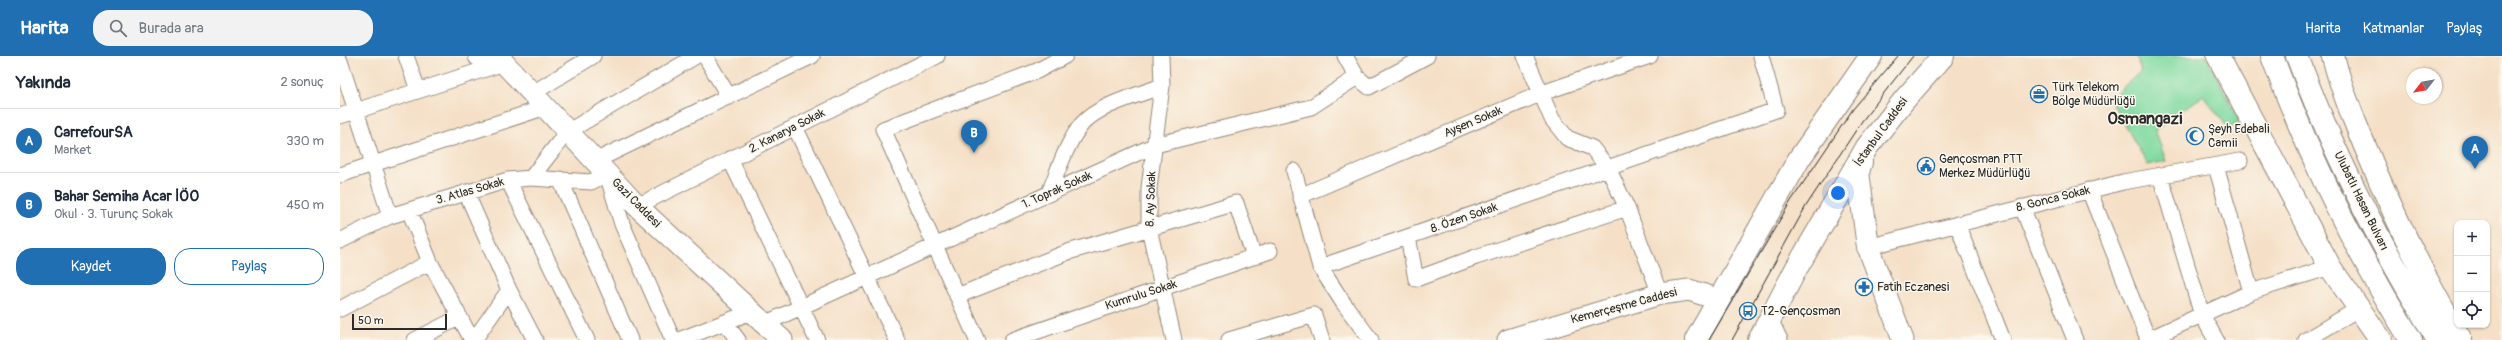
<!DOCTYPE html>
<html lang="tr">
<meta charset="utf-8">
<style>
body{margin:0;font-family:Pangolin,sans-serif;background:#f2f2f3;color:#1f2937}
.controls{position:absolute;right:12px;bottom:12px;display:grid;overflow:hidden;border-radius:8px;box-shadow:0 1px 3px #0004}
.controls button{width:36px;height:36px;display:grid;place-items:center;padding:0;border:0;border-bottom:1px solid #e0e1e3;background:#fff;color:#1f2937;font:20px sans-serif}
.compass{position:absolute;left:2066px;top:12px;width:36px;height:36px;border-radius:50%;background:#fff;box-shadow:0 1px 3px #0004;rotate:239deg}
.scale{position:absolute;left:12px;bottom:10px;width:95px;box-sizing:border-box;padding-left:4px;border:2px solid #2b2b2b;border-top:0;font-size:11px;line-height:14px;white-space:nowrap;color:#2b2b2b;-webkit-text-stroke:3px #fbf7ec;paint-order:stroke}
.you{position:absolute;left:1498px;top:137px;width:14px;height:14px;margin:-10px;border:3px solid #fff;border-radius:50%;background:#1a73e8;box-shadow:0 0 0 6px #1a73e833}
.badge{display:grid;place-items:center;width:26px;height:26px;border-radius:50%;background:#1f6fb2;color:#fff;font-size:13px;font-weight:700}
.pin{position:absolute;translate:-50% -33px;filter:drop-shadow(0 1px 2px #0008)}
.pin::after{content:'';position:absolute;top:21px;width:14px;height:12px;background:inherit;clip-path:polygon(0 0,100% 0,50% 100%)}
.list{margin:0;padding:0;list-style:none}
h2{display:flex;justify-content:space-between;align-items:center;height:52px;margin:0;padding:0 16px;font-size:17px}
h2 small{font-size:13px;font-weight:400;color:#747a83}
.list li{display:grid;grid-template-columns:26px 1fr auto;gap:12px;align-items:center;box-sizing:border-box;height:64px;padding:0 16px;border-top:1px solid #e0e1e3}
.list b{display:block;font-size:15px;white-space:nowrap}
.list p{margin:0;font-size:13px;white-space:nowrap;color:#747a83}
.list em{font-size:13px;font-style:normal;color:#747a83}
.actions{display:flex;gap:8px;padding:12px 16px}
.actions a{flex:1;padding:9px 0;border:1px solid #1f6fb2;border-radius:16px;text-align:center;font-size:14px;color:#1f6fb2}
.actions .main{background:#1f6fb2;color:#fff}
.icon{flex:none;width:22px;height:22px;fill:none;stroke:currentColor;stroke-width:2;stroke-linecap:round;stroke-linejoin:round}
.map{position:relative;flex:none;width:2162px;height:284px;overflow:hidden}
header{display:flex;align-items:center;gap:24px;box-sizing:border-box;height:56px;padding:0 20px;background:#1f6fb2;color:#fff}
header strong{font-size:19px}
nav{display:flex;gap:22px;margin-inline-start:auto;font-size:14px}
.search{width:280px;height:36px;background:#f2f2f3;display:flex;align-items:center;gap:10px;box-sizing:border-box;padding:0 14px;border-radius:16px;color:#747a83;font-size:15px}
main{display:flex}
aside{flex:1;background:#fff}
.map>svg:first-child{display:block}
.green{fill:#80daa0;stroke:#568266}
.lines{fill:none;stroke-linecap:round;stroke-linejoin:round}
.minor-casing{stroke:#908679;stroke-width:17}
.secondary-casing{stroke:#908679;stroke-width:23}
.trunk-casing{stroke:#908679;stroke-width:24}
.minor{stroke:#fff;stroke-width:15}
.secondary{stroke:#fff;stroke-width:21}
.trunk{stroke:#fff;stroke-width:22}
.tram{stroke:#2b2b2b;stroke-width:1}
.labels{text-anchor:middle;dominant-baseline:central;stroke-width:3;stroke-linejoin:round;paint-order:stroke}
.poi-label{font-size:12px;fill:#2b2b2b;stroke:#fbf7ec;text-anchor:start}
.street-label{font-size:12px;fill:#2b2b2b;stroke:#fbf7ec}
.district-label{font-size:16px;font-weight:bold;fill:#2b2b2b;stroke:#fbf7ec}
</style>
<header>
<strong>Harita</strong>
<div class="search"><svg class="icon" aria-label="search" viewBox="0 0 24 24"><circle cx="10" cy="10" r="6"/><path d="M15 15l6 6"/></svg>Burada ara</div>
<nav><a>Harita</a><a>Katmanlar</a><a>Paylaş</a></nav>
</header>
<main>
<aside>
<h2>Yakında<small>2 sonuç</small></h2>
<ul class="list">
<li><span class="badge">A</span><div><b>CarrefourSA</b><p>Market</p></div><em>330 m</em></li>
<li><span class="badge">B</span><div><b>Bahar Semiha Acar İÖO</b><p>Okul · 3. Turunç Sokak</p></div><em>450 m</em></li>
</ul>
<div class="actions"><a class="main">Kaydet</a><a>Paylaş</a></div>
</aside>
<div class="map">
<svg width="2162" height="284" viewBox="0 0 2162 284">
<rect width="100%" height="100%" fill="#fbf7ec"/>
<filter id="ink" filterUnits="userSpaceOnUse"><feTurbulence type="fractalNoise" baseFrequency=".025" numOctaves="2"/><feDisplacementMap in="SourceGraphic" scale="8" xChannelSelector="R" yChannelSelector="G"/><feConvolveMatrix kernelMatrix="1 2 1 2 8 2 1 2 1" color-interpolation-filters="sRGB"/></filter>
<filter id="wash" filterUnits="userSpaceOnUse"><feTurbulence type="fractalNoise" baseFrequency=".012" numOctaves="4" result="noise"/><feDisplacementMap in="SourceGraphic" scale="16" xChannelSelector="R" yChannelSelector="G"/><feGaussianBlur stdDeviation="0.9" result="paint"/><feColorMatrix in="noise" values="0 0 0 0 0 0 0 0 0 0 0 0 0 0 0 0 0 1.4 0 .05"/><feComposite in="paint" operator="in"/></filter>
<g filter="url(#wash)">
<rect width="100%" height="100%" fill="#f5e0c7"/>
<!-- green -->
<path class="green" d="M1796,0H1866L1900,65L1888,72L1863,39L1815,74L1826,105L1808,109L1770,43L1801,15Z"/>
</g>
<g filter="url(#ink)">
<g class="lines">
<defs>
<path id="minor" d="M66,0L78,34
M365,0L389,41
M821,0L822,30L809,132V172L834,284
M1005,0L1017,21L1029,31L1087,0
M1185,0L1212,63L1227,82L1252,92L1268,112L1287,152L1320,238
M0,5L50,160
M193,37L253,0
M0,60L164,7
M455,71L557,284
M390,103L477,284
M255,105L472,0
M1876,110L1911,236
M954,115L980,211L1004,248L1031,284
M0,119L206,51
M1820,119L1862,259L1876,284
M191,122L227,76L356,0
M220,123L290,284
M168,124L247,284
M1749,134L1808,283
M126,136L169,234L195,284
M709,137C718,115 727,86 742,68C758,49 799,39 822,30
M960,140L1202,37L1310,0
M297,150L597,0
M1682,151L1735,284
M69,154L90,206L132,284
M1617,168L1663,284
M1068,181L1076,223L1136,201L1287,152
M0,185L50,160L168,124L191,122L251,126L267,118L282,168L333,284
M1528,191L1783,126L1900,105
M980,211L1436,54L1421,0
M617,240L728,196L896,147L914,201
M0,253L90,206
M1430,263L1440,284
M385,267L398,284
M424,268L815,89L971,51L1017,21
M75,284L120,261
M134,284L169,234
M339,284L411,256
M637,284L543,73L697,15L725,0
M672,284L930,195
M889,284L974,259L982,284
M1807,284L1911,236L1990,211
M1966,284L2018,253"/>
<path id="secondary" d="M139,0L164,7
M160,0L164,7L297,150L442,284
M1528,191L1563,284
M1168,284L1320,238L1349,234L1377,243"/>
<path id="trunk" d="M1878,0L1990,211L2041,284
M1932,0C1968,99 2015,194 2071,284
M1957,0C1994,100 2043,194 2098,284
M1993,0C2003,40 2020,79 2036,116C2061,174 2088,230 2121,284
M1521,106L1518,116L1528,191
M1356,284L1459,103L1531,0
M1419,284L1456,213L1527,91L1565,43L1603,0"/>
</defs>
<!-- minor casing -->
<use href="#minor" class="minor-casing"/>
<!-- secondary casing -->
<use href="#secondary" class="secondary-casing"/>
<!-- trunk casing -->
<use href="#trunk" class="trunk-casing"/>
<!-- minor -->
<use href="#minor" class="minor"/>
<!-- secondary -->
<use href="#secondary" class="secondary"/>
<!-- trunk -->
<use href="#trunk" class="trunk"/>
<!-- tram -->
<path class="tram" d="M1369,284L1451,145L1513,53L1558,0
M1392,284L1466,150L1522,65L1573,0"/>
</g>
</g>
<!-- icons -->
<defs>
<symbol id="office-ring" viewBox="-11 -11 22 22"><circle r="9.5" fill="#fbf7ec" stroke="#1f6fb2" stroke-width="1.5"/><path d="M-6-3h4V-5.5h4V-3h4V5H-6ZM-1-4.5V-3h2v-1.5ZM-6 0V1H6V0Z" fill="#1f6fb2"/></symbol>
<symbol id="mosque-ring" viewBox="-11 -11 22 22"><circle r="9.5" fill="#fbf7ec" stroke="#1f6fb2" stroke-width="1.5"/><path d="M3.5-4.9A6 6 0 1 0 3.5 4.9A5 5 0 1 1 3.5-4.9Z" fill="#1f6fb2"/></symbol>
<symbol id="civic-ring" viewBox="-11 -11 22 22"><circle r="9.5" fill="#fbf7ec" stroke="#1f6fb2" stroke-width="1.5"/><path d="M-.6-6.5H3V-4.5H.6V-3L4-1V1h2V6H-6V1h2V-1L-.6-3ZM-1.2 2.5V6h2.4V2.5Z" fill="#1f6fb2"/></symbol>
<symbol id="pharmacy-ring" viewBox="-11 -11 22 22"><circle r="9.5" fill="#fbf7ec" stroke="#1f6fb2" stroke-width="1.5"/><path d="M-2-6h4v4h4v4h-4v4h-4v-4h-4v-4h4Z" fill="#1f6fb2"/></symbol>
<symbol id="bus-ring" viewBox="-11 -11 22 22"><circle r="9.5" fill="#fbf7ec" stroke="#1f6fb2" stroke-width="1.5"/><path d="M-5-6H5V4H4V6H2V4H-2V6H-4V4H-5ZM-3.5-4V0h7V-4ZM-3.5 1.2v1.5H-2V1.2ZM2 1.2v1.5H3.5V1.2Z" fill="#1f6fb2"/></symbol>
</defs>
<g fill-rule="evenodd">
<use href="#office-ring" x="1689" y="28" width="20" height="20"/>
<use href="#mosque-ring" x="1845" y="70" width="20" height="20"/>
<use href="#civic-ring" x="1576" y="100" width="20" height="20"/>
<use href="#pharmacy-ring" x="1514" y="221" width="20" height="20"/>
<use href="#bus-ring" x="1398" y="245" width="20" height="20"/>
</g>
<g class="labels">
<!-- poi labels -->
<g class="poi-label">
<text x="1712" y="31">Türk Telekom<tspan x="1712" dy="14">Bölge Müdürlüğü</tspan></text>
<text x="1868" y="73">Şeyh Edebali<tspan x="1868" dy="14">Camii</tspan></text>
<text x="1599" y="103">Gençosman PTT<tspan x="1599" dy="14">Merkez Müdürlüğü</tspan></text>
<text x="1537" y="231">Fatih Eczanesi</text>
<text x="1421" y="255">T2-Gençosman</text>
</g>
<!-- street labels -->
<g class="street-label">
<text transform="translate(1133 66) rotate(-23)">Ayşen Sokak</text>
<text transform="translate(447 75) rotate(-27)">2. Kanarya Sokak</text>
<text transform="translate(1541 76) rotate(-54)">İstanbul Caddesi</text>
<text transform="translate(717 134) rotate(-24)">1. Toprak Sokak</text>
<text transform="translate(130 135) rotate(-16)">3. Atlas Sokak</text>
<text transform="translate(811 143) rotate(-88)">8. Ay Sokak</text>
<text transform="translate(1713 143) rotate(-14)">8. Gonca Sokak</text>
<text transform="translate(2021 145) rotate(64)">Ulubatlı Hasan Bulvarı</text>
<text transform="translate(296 147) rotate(45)">Gazi Caddesi</text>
<text transform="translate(1124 162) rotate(-19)">8. Özen Sokak</text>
<text transform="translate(801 239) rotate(-18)">Kumrulu Sokak</text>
<text transform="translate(1284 250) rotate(-15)">Kemerçeşme Caddesi</text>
</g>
<!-- district labels -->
<g class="district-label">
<text x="1805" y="63">Osmangazi</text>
</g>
</g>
</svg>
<div class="controls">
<button>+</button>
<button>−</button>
<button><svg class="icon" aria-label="locate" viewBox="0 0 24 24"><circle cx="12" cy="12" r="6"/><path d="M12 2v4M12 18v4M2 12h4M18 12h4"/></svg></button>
</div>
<svg class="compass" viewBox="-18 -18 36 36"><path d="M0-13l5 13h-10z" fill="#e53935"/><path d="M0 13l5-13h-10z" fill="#747a83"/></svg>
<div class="scale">50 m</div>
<div class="you"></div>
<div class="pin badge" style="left:2135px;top:113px">A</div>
<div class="pin badge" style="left:634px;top:97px">B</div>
</div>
</main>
